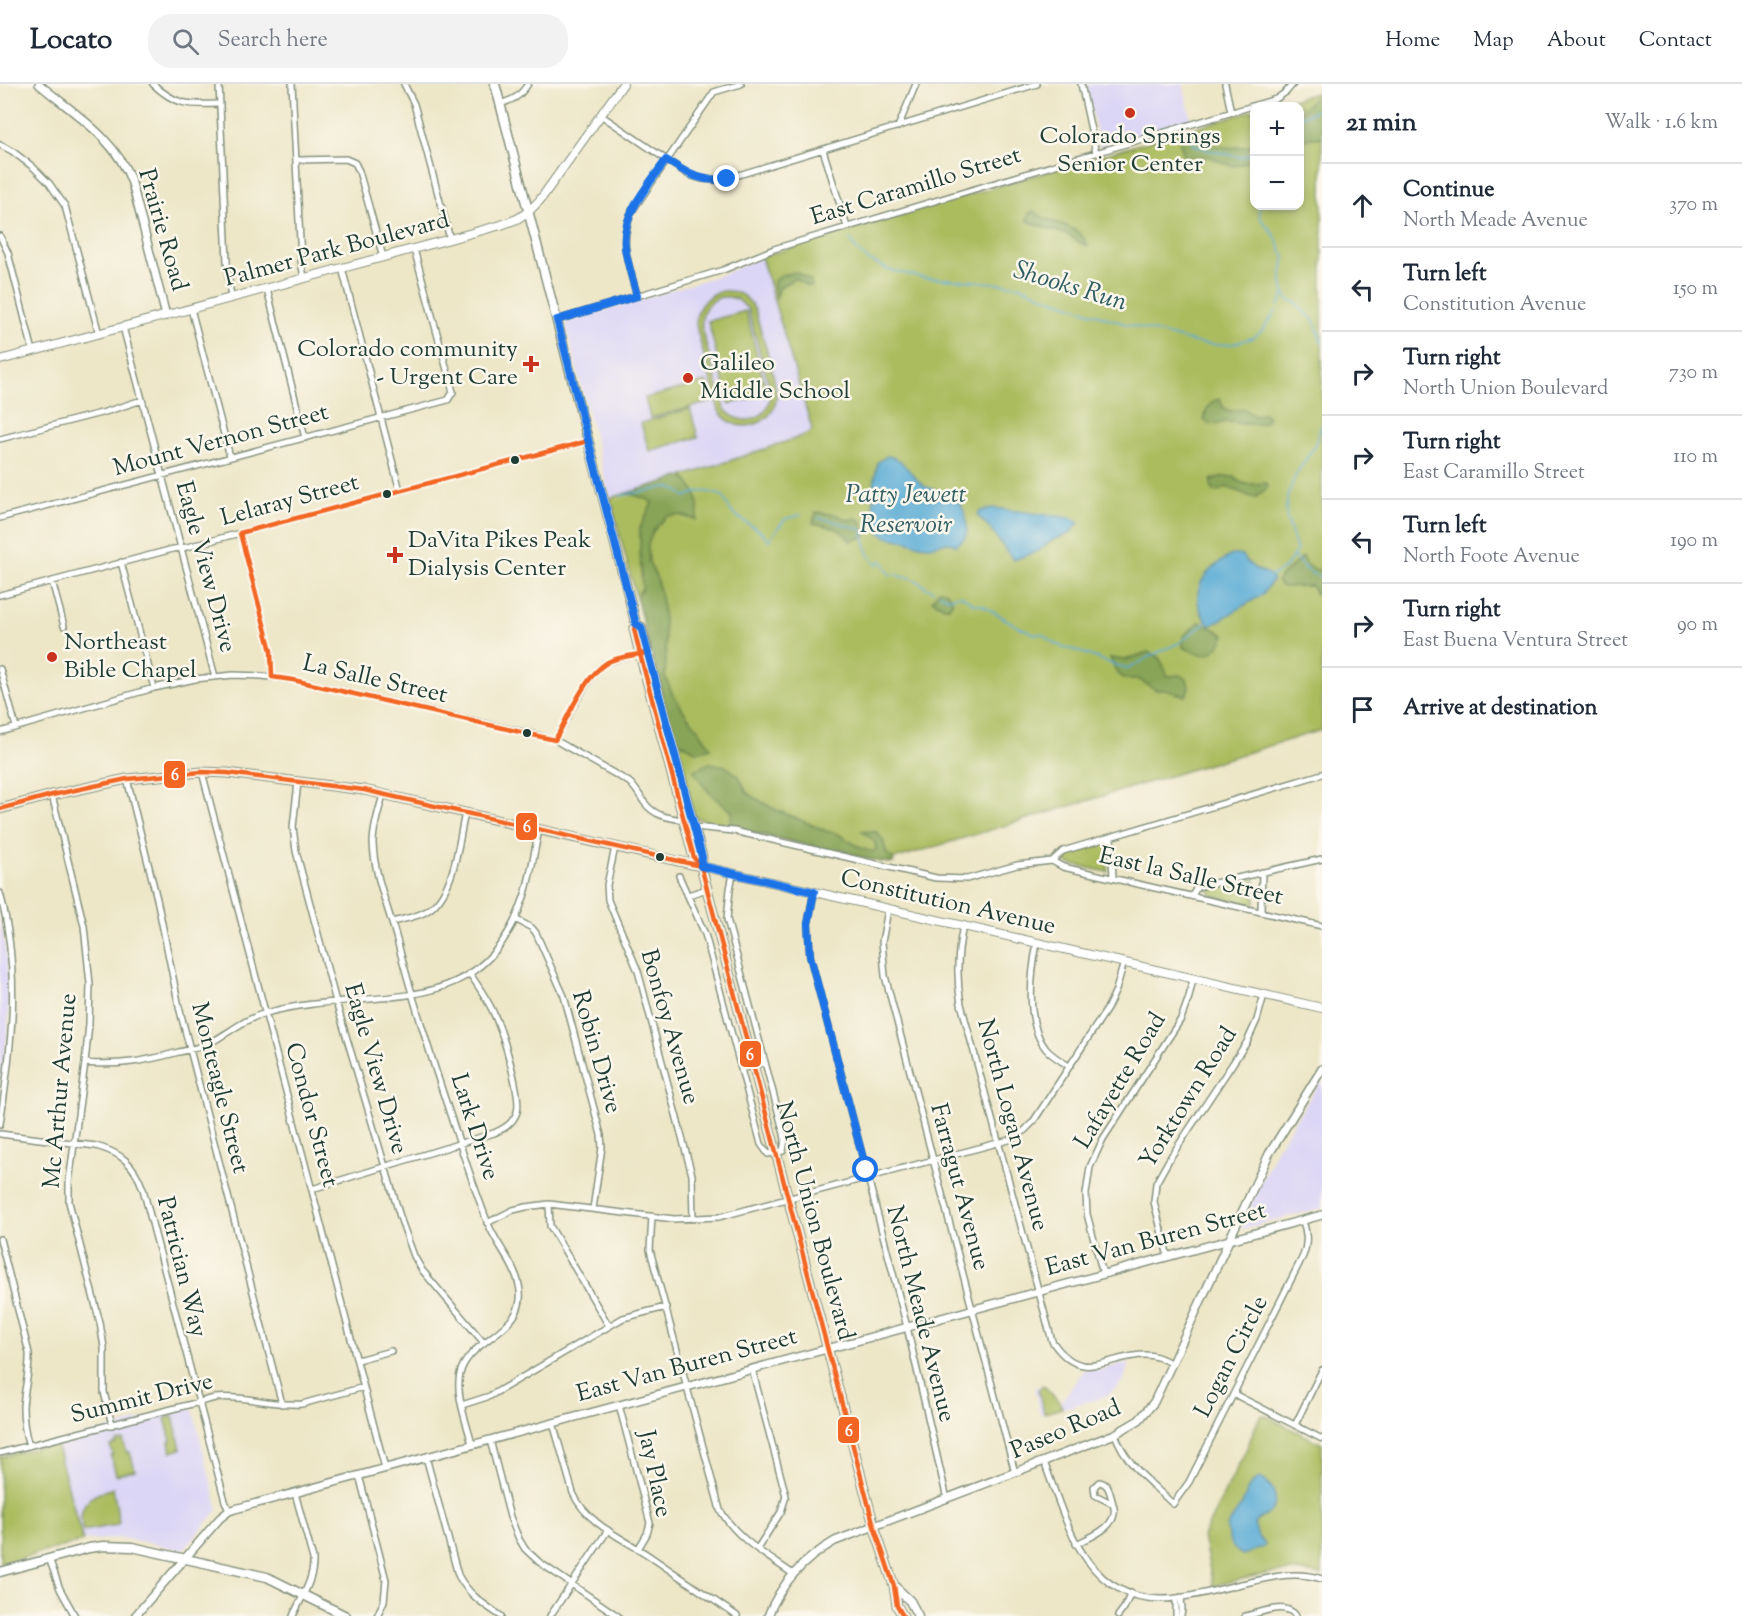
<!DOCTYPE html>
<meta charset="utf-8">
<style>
body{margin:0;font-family:"Sorts Mill Goudy",serif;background:#f2f2f3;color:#1f2937}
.controls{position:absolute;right:18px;top:18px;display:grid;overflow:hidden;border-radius:12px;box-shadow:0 3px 9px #0003}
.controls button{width:54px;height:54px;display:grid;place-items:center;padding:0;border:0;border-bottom:2px solid #e0e1e3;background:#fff;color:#1f2937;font:30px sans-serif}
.stop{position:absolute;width:18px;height:18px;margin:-14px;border:4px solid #1a73e8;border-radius:50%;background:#fff}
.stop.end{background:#1a73e8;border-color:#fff;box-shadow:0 2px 6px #0008}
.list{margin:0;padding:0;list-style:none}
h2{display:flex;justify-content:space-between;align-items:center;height:78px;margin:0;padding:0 24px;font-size:26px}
h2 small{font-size:20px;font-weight:400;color:#747a83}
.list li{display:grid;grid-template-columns:39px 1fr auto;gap:18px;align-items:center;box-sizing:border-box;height:84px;padding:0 24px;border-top:2px solid #e0e1e3}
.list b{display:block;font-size:22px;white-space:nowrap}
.list p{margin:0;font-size:20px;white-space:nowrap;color:#747a83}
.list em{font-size:20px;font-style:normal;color:#747a83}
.icon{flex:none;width:33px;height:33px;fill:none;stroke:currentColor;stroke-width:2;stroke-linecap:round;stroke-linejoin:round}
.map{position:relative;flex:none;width:1322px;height:1532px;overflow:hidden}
header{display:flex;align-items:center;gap:36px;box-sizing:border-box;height:84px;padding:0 30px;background:#fff;border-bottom:2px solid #e0e1e3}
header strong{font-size:28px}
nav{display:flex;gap:33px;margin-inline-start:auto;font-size:21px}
.search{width:420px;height:54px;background:#f2f2f3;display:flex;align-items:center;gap:15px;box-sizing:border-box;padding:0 21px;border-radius:24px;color:#747a83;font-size:22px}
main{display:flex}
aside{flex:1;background:#fff}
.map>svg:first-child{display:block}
.built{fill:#dcd6f6}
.green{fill:#abbc5f;stroke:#657c4a;stroke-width:1.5;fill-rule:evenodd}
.forest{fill:#88a456;stroke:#547045;stroke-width:1.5}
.water{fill:#5aacd5;stroke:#3c7484;stroke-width:1.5}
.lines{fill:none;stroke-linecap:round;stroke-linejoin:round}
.stream{stroke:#5aacd5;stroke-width:1.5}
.minor-casing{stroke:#86927e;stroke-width:8}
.tertiary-casing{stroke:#86927e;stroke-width:10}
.secondary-casing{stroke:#86927e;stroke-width:10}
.primary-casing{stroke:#86927e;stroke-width:11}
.minor{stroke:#fff;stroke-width:5}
.tertiary{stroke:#fff;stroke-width:7}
.secondary{stroke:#fff;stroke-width:8}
.primary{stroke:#fff;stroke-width:8}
.bus-1-casing{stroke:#fbf7ec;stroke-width:9}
.bus-1{stroke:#f26522;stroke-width:4.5}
.route{stroke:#1a73e8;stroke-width:8}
.poi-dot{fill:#c8321e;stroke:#fbf7ec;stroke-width:2}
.bus-dot{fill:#1f3d34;stroke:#fbf7ec;stroke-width:2}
.labels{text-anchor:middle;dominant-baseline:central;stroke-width:5;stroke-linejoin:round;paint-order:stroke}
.poi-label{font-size:24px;fill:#1f3d34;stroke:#fbf7ec;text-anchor:start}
.street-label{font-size:24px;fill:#1f3d34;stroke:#fbf7ec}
.water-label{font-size:26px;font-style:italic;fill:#315e64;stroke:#fbf7ec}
.line-badge{stroke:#fbf7ec;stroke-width:2}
.badge-label{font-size:16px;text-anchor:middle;font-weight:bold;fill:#fff}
</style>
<header>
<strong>Locato</strong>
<div class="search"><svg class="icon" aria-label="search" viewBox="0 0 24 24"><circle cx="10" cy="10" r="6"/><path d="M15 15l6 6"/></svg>Search here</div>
<nav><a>Home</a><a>Map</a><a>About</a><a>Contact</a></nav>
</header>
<main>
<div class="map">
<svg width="1322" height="1532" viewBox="0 0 1322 1532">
<rect width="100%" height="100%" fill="#fbf7ec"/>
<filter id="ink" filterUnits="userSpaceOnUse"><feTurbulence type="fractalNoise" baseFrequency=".0167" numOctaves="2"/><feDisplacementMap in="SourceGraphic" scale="12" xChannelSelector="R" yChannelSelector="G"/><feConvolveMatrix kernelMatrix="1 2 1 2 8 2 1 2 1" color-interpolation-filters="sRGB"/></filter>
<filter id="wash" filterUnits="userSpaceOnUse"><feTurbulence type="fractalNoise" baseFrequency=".008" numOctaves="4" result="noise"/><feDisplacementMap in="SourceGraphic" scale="24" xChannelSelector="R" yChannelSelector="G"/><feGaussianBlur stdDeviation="1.35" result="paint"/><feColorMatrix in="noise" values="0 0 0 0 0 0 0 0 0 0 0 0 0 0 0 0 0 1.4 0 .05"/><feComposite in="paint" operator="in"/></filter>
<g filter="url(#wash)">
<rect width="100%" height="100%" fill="#ede6c7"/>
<!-- built -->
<path class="built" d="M1086,0H1183L1191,35L1100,63Z
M761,173L812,345L809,349L794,355L672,396L610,414L566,243L567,238L724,190Z
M0,830L7,875L9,917L8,944L0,1006Z
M1322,996V1124L1242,1145L1240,1143L1241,1141L1277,1064Z
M1128,1278V1282L1124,1295L1118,1303L1107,1311L1098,1315L1040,1330L1034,1304L1043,1301L1060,1319L1085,1285L1100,1286Z
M189,1323L193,1326L218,1426L183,1466L139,1457L119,1454L83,1457L56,1359Z"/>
<!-- green -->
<path class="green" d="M1322,7V646L894,775L893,779L881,778L764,752L696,734L694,732L610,414L672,396L794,355L809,349L812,345L761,173L1254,26V122H1300V22H1266L1283,19Z
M722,207C738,206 750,213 756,229C760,247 779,300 776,316C774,329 764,339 751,341C738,344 727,338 719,327L697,246C693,227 703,212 722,207ZM721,213H729L737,215L748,225L770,305C774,335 741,347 724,324L702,245C700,230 706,218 721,213Z
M746,227L767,310L729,320L708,237Z
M706,298L711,318L650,334L645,314Z
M690,325L698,353L649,367L641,339Z
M1105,759L1108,761V788L1068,780L1065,777L1067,771Z
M1253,794L1255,797V819L1253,821L1213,812L1210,809L1212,803Z
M1043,1301L1060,1319L1062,1324L1044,1329L1038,1306Z
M1264,1331L1322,1360V1492C1286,1480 1249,1494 1213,1502L1203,1452L1246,1366L1260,1332Z
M173,1332L181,1365L171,1368L169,1358L171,1357L165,1334Z
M123,1356L127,1369L130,1368L135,1386L116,1391L111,1373L113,1370L110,1362L116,1360V1358Z
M56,1359L83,1457L0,1480V1373Z
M113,1404L119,1438L116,1441L83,1447C76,1420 89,1411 113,1404Z"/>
<!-- forest -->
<path class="forest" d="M1322,5V53L1306,55L1300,58V28Z
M1195,44C1197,47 1200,53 1203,56C1216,65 1241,65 1254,60V76L1235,82L1225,80L1211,73L1184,72L1177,49Z
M1034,127C1038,130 1042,133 1047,135C1064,143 1080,142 1088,162C1081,160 1076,156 1070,152C1056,146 1041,144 1027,136L1029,129Z
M796,188L811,197L812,202H807L795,194L780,203L776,214L774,204V197L782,191Z
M1220,315L1223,323L1230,327L1245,325L1254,332L1264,329L1268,333L1265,338L1259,340H1244L1227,338L1210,341L1204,336C1205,326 1210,317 1220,315Z
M683,392C698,409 700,415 697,436L679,431L667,432L653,447L648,461L649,478L657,495L663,523L666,574L665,592L673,611L687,632L697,643L711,664L697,668L674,655L636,512L642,505L640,468V444L652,419L647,415L627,409Z
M1220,393H1234C1244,404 1252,399 1266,399L1268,403L1255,414C1244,411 1235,405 1225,403L1221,406L1214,407L1211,402V396Z
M816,428L837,431L848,436L856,434L861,436L866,452L850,457C841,443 828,442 813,439Z
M1303,473L1307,482L1317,486L1322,485V511H1316L1312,502L1282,503L1277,497L1283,490Z
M939,506L947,508L953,517L949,523H944L932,516Z
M1200,538C1208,544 1218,544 1225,552C1213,574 1205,574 1183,563V552Z
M1148,568L1159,573L1168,592L1180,591L1187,595L1189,604L1186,612L1166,606H1156L1138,595H1125L1117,589L1110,574L1125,576Z
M710,679L725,682L739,692L747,709L772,724L826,747L838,750L861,764L872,768L876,765L875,758L862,747L877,748L883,756L887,770L894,775L893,779L881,778L730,743L732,727C715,716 704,705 694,686Z"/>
<!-- water -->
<path class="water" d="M887,372C903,373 911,392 923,401C929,405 935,405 941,408C959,414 966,423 967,442C968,452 964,456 956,461C943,456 941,461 929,462C922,462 912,459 906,457C898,455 889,455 883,451C868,440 874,394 878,378Z
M993,424L1072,434L1079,439L1069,450L1053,456L1038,467L1013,476L990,444L977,431L981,427Z
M1232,471H1242C1248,481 1256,487 1267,489L1273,496L1262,511L1210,542C1185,512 1201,487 1232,471Z
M1260,1394C1273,1399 1282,1418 1269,1429C1264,1434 1258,1434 1254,1440L1258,1453L1265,1460L1264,1463L1243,1471C1232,1466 1227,1455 1227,1443C1231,1435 1236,1429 1241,1422C1247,1411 1247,1398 1260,1394Z"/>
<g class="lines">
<!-- stream -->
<path class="stream" d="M1300,33L1322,24
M1189,51L1195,61L1208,66L1241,73L1254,69
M1259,122C1258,139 1266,138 1274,151C1278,158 1280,166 1285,173C1281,189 1280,201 1287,215L1297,219C1301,228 1310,230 1315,239C1318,245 1319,253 1322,259
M850,155L857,167L868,176L889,186L925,194L975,197L1020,202L1040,211L1122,239L1198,259L1217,261L1232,260L1252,254L1261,248L1276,227
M1278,223L1284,211
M620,412L667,403L677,406L686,413C701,405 707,407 723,412L732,429L761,448L769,456L785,435L801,431
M818,434L830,436L863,446C865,459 867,472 877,481L880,477L883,478L890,491L897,490L900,493C917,491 921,503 934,507
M1294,473C1302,482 1310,491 1322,493
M1270,493L1286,483L1297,466L1287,435L1286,425L1288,410L1296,390L1314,363L1322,340
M939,509L948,514L961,511L974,520L982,521L1017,542L1035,550H1043L1055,560L1086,570L1115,581L1127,584L1141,578L1148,573L1179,559L1206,538"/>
</g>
</g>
<g filter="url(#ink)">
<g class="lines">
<defs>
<path id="minor" d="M153,0C176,22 190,21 219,20
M219,0L227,178L231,215
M292,0L301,176L304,194
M404,0L414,20L450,155
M1081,0L1096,69
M1225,0L1231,28
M500,20C515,15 519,13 528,0
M602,32L689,91L702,95L722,96L1037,0
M898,43L916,0
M0,61L12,67L33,83L49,99L65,122L99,250
M823,66L847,143
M296,76L346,75L355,79L359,87L383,173
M0,152L8,169L33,267
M342,184L400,407
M267,205L305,354
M637,212C629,180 618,160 632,127L714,8L741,0
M191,225L230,373
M557,236L723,186L774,165L1276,15L1286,8L1293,0
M123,243L215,593
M0,355L105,328L142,316
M0,434L448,316L453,308L414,165
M240,449L271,567L272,593
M121,478L154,604
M52,497L64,542
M0,511L173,465L187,463L240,449L588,357
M0,585L16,643
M0,648L154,604L195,595L233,591L262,592L293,596L541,652L555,656L629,698C636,704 639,711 644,718C654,732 668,734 684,736
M555,656C566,638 588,590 605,580C616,574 630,572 642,570
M202,688L385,1384
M127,695L157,815L179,923L282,1320
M298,698L293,743L296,767L336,918L401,1136L414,1172L422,1186L484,1259
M52,711L84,842L90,900L89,940L85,979L69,1098V1118L100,1239L104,1263V1308L112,1341
M383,711C379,726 373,743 373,759C374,791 389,826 397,856C411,909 427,960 444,1012C458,1054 471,1096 487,1137C495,1159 514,1178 519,1201C530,1248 469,1252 460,1290C455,1310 467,1340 472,1360
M694,743L734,747L936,794L967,795L1017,781L1052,777L1063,767L1322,690
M1111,753L1113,794
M615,763L607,801L608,816L638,887L692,1091L693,1135
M1052,777L1063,783L1322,842
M679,792L705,850L761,1060L768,1070L783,1067L785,1056L784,1050L727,835L730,805L733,790
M814,808L808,840L810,872L907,1243L947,1415
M0,809C21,888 12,960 0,1040
M688,811L707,805
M1192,812L1197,803L1322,775
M888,826L882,858L885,892L1015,1389
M1261,828L1262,788
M515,835L532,844L536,849L564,912L601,1051L602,1063L593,1125
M392,838C404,835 417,833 427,827C455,809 458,759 465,729
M963,842C957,869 956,894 961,920L1052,1257C1082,1302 1107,1271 1145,1271C1155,1271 1164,1275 1172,1280
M1037,859C1031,890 1025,939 1046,965C1052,972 1061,977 1069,982
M85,979C119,982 146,977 179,968C189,966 200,963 210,959C229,949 244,935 266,929C369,900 481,944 524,813C531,792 534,768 539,746
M741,985L765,978
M0,1050L96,1062C122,1069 134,1080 143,1105L225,1417L229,1427
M312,1105L494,1049C503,1045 513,1040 517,1028C522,1012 502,947 494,930C488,916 479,903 470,890
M549,1120L550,1142L609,1242
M652,1132L650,1166L720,1426C738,1456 766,1471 793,1490
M487,1139L513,1126L526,1123L549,1120L674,1135L719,1133L1009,1056L1022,1049L1033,1038L1107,925L1116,906L1124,878
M0,1155L29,1269C30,1288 24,1305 23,1323C23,1337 25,1349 29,1362
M1168,1173L1154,1118L1156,1099L1170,1074L1247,958L1257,936L1264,911
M1103,1190L1087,1130L1086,1110L1090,1083L1103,1055L1181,935L1189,913L1193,895
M357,1276L391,1267
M752,1285L786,1412L781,1428L757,1465
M1234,1310L1322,1355
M462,1321L490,1312L623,1234L666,1223
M619,1321L650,1439L647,1450L638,1465
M553,1339L573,1409C586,1439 622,1454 648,1471C678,1492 708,1512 737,1532
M1295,1341L1322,1286
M1115,1350C1126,1381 1150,1398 1173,1420L1189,1398L1303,1172C1308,1159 1307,1150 1303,1137
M490,1356L510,1433L519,1455L525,1465L539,1478L618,1532
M0,1369L215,1314C244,1311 273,1322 302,1320L364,1303
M426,1373L458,1491C468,1510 483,1520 501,1532
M1044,1378C1066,1435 1083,1514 1160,1515C1187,1515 1215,1506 1241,1500C1269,1494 1294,1486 1322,1495
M359,1391L386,1496L384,1517L377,1532
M1099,1398C1110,1399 1110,1411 1113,1420L1095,1411L1094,1403Z
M1076,1460C1091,1453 1121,1442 1113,1420
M49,1474L60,1505L75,1532
M1181,1513L1182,1525L1181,1532
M1176,1514V1532
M293,1532C301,1514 314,1496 313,1475L295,1409
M550,1532L608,1446
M1118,1532L1124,1524L1131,1509
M1245,1532C1260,1529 1286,1517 1296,1532"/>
<path id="tertiary" d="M39,0C74,30 116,54 132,99L166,232
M135,1532L220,1434L229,1427L235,1425L1322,1131
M768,1532C781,1499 805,1474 835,1457L1115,1350L1139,1336L1154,1318L1269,1070L1322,985"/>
<path id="secondary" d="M0,276L450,155L501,141L517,135L528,128L540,116L623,0
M701,782L1322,924"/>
<path id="primary" d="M495,0L636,540L634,545L640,570L694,774L701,782
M636,540L641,543L702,773L701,782L874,1442L894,1502L897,1522L903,1532
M0,725L52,711L127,695L202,688L227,689L364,706L700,782
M0,1488L89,1464L103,1462L132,1463L267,1493L346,1532
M894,1502L910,1517L918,1532"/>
</defs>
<!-- minor casing -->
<use href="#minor" class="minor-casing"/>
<!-- tertiary casing -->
<use href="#tertiary" class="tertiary-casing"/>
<!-- secondary casing -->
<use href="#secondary" class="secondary-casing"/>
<!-- primary casing -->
<use href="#primary" class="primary-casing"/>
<!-- minor -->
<use href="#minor" class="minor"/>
<!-- tertiary -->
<use href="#tertiary" class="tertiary"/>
<!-- secondary -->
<use href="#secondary" class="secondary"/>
<!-- primary -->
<use href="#primary" class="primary"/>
<defs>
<path id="bus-1" d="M588,357L636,540L634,545L640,570C630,572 618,573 608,578C585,591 568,633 555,656L293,596L272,593L271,567L240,449Z
M640,570L694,774L701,782
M640,570L648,569L702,773L701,782
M0,725L52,711L127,695L202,688L227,689L364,706L701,782
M701,782L874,1442L894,1502L897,1522L903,1532"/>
</defs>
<!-- bus-1 casing -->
<use href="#bus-1" class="bus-1-casing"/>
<!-- bus-1 -->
<use href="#bus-1" class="bus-1"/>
</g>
</g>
<g class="lines" filter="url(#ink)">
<!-- route -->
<path class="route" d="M727,95C701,99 687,89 666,76C649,101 621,130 625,163C627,179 633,196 637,212L557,236L636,540L641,543L702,773L701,782L814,808L808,840L810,872L866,1086"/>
</g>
<!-- markers -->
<g class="poi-dot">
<circle cx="1130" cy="29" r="6"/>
<path d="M528 271h6v6h6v6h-6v6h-6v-6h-6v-6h6z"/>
<circle cx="688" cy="294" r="6"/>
<path d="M392 462h6v6h6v6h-6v6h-6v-6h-6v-6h6z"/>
<circle cx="52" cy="573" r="6"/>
</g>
<g class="bus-dot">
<circle cx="515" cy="376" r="5"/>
<circle cx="387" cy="410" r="5"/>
<circle cx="527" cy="649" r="5"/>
<circle cx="660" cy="773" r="5"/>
</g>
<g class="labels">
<!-- poi labels -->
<g class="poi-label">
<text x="1130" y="53" text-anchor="middle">Colorado Springs<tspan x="1130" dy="28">Senior Center</tspan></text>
<text x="518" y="266" text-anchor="end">Colorado community<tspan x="518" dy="28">- Urgent Care</tspan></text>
<text x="700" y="280">Galileo<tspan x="700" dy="28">Middle School</tspan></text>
<text x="408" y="457">DaVita Pikes Peak<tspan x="408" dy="28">Dialysis Center</tspan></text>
<text x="64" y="559">Northeast<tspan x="64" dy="28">Bible Chapel</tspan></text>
</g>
<!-- street labels -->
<g class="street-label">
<text transform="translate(916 103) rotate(-17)">East Caramillo Street</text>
<text transform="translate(162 146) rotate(74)">Prairie Road</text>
<text transform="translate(337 166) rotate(-15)">Palmer Park Boulevard</text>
<text transform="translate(221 357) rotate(-15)">Mount Vernon Street</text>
<text transform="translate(290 417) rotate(-15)">Lelaray Street</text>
<text transform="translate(205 483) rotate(75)">Eagle View Drive</text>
<text transform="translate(375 596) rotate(13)">La Salle Street</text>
<text transform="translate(1191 793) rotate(13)">East la Salle Street</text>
<text transform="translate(948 819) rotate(13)">Constitution Avenue</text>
<text transform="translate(669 943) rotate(74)">Bonfoy Avenue</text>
<text transform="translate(596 968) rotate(74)">Robin Drive</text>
<text transform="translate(375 985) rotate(74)">Eagle View Drive</text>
<text transform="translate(1121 997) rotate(-59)">Lafayette Road</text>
<text transform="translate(219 1004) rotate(76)">Monteagle Street</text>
<text transform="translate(61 1007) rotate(-85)">Mc Arthur Avenue</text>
<text transform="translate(1189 1014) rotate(-58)">Yorktown Road</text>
<text transform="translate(311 1031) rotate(75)">Condor Street</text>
<text transform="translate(1012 1041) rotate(75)">North Logan Avenue</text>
<text transform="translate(474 1043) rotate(72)">Lark Drive</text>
<text transform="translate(959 1103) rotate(75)">Farragut Avenue</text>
<text transform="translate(814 1137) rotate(75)">North Union Boulevard</text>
<text transform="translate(1156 1156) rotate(-15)">East Van Buren Street</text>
<text transform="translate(181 1183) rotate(76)">Patrician Way</text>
<text transform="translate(920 1230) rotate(76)">North Meade Avenue</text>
<text transform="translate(1232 1273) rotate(-63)">Logan Circle</text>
<text transform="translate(687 1282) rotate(-15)">East Van Buren Street</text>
<text transform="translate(142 1315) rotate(-14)">Summit Drive</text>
<text transform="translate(1066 1346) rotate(-23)">Paseo Road</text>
<text transform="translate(654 1390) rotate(78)">Jay Place</text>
</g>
<!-- water labels -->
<g class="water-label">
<text transform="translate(1070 203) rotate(17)">Shooks Run</text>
<text x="906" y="411">Patty Jewett<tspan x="906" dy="30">Reservoir</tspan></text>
</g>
</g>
<g class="line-badge">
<rect x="163" y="676" width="23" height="29" rx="6" fill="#f26522"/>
<rect x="515" y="728" width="23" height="29" rx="6" fill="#f26522"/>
<rect x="739" y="956" width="23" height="28" rx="6" fill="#f26522"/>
<rect x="837" y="1332" width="23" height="28" rx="6" fill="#f26522"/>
</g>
<g class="badge-label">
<text x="175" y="696">6</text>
<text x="527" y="748">6</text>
<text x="750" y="976">6</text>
<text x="849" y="1352">6</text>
</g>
</svg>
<div class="controls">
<button>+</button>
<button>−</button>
</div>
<div class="stop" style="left:866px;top:1086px"></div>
<div class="stop end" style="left:727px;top:95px"></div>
</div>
<aside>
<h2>21 min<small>Walk · 1.6 km</small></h2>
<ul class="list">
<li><svg class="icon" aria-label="ahead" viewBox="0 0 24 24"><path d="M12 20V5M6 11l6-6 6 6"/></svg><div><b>Continue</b><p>North Meade Avenue</p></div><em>370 m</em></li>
<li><svg class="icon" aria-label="left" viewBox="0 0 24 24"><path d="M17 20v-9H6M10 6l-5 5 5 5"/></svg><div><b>Turn left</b><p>Constitution Avenue</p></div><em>150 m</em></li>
<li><svg class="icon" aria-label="right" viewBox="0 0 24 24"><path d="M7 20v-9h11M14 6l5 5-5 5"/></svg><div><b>Turn right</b><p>North Union Boulevard</p></div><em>730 m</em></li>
<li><svg class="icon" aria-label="right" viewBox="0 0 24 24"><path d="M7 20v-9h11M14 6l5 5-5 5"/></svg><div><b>Turn right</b><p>East Caramillo Street</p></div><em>110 m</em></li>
<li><svg class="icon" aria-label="left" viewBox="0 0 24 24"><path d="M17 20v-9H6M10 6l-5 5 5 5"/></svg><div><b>Turn left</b><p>North Foote Avenue</p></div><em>190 m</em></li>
<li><svg class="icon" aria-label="right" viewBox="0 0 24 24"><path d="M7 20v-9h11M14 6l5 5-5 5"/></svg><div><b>Turn right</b><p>East Buena Ventura Street</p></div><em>90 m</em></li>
<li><svg class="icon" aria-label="arrive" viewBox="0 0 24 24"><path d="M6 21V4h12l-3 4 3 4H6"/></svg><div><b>Arrive at destination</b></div></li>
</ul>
</aside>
</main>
